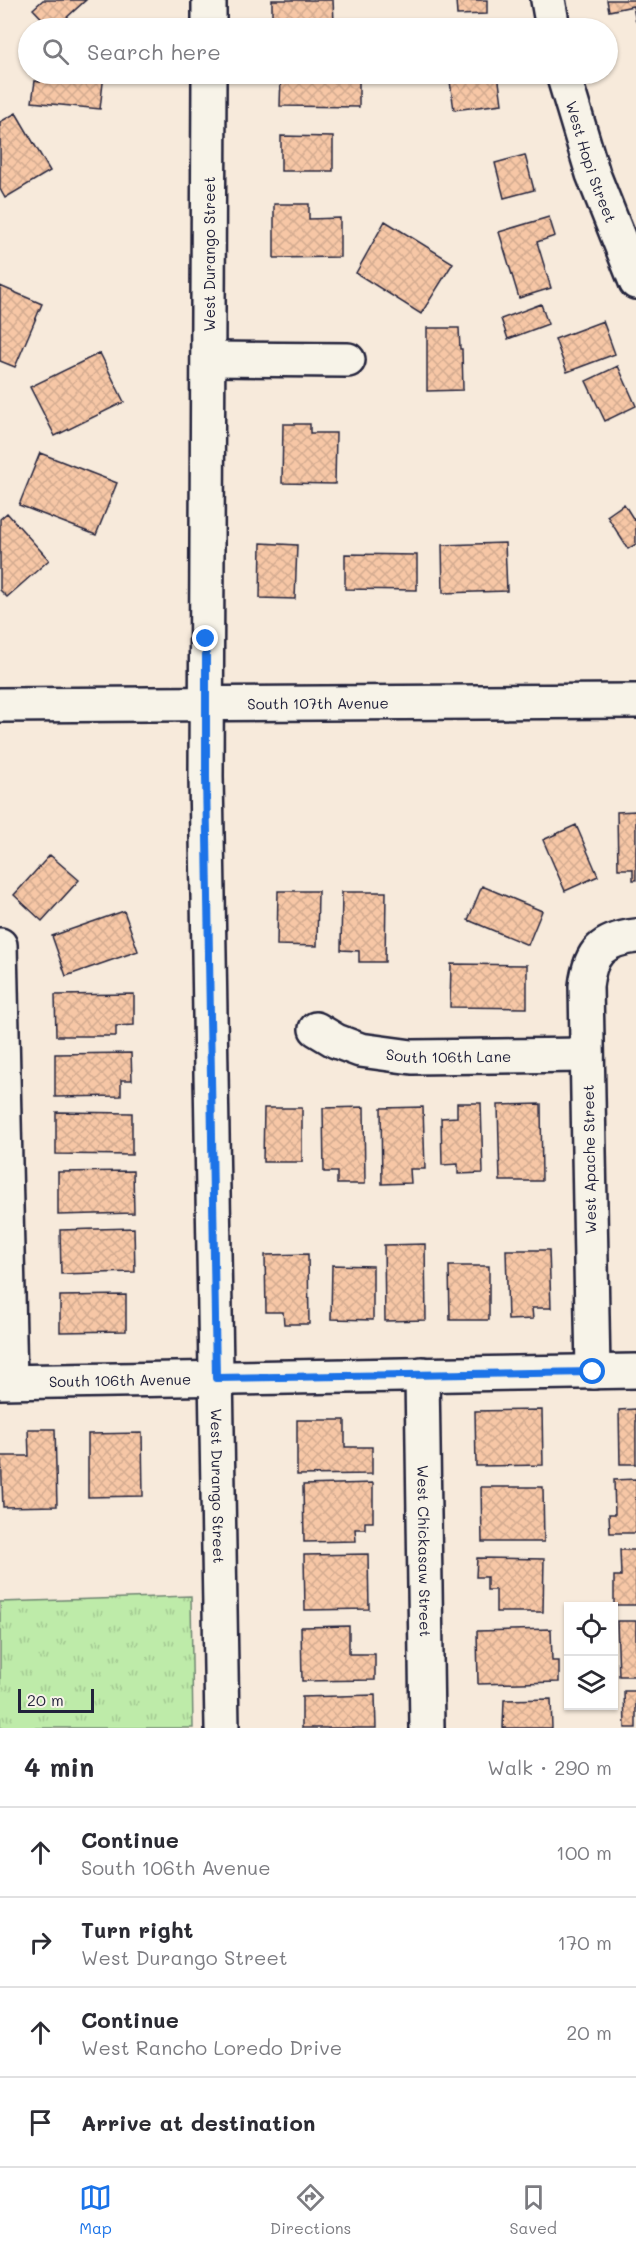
<!DOCTYPE html>
<meta charset="utf-8">
<style>
body{margin:0;font-family:Mali,sans-serif;background:#f2f2f3;color:#2b2b33}
.controls{position:absolute;right:18px;bottom:18px;display:grid;overflow:hidden;border-radius:0px;box-shadow:0 2px 4px #0004}
.controls button{width:54px;height:54px;display:grid;place-items:center;padding:0;border:0;border-bottom:2px solid #e1e1e2;background:#fff;color:#2b2b33;font:30px sans-serif}
.scale{position:absolute;left:18px;bottom:15px;width:76px;box-sizing:border-box;padding-left:6px;border:3px solid #22223b;border-top:0;font-size:16px;line-height:21px;white-space:nowrap;color:#22223b;-webkit-text-stroke:4px #f7f3e8;paint-order:stroke}
.stop{position:absolute;width:18px;height:18px;margin:-14px;border:4px solid #1a73e8;border-radius:50%;background:#fff}
.stop.end{background:#1a73e8;border-color:#fff;box-shadow:0 2px 6px #0008}
.list{margin:0;padding:0;list-style:none}
h2{display:flex;justify-content:space-between;align-items:center;height:78px;margin:0;padding:0 24px;font-size:26px}
h2 small{font-size:20px;font-weight:400;color:#7c7c81}
.list li{display:grid;grid-template-columns:39px 1fr auto;gap:18px;align-items:center;box-sizing:border-box;height:90px;padding:0 24px;border-top:2px solid #e1e1e2}
.list b{display:block;font-size:22px;white-space:nowrap}
.list p{margin:0;font-size:20px;white-space:nowrap;color:#7c7c81}
.list em{font-size:20px;font-style:normal;color:#7c7c81}
.icon{flex:none;width:33px;height:33px;fill:none;stroke:currentColor;stroke-width:2;stroke-linecap:round;stroke-linejoin:round}
.map{position:relative;flex:none;width:636px;height:1728px;overflow:hidden}
.search{position:absolute;background:#fff;box-shadow:0 2px 4px #0004;left:18px;right:18px;top:18px;height:66px;display:flex;align-items:center;gap:15px;box-sizing:border-box;padding:0 21px;border-radius:33px;color:#7c7c81;font-size:22px}
.sheet{height:438px;background:#fff}
nav{display:flex;justify-content:space-around;align-items:center;box-sizing:border-box;height:84px;border-top:2px solid #e1e1e2;background:#fff;font-size:16px;color:#7c7c81}
nav a{display:grid;justify-items:center;gap:3px}
nav .on{color:#1a73e8}
.map>svg:first-child{display:block}
.park{fill:url(#park-tufts);stroke:#708672;stroke-width:1.5}
.building{fill:url(#building-cross-hatch);stroke:#22223b;stroke-width:1.5}
.lines{fill:none;stroke-linecap:round;stroke-linejoin:round}
.minor-casing{stroke:#22223b;stroke-width:38}
.major-casing{stroke:#22223b;stroke-width:38}
.minor{stroke:#f7f3e8;stroke-width:33}
.major{stroke:#f7f3e8;stroke-width:33}
.route{stroke:#1a73e8;stroke-width:8}
.labels{text-anchor:middle;dominant-baseline:central;stroke-width:5;stroke-linejoin:round;paint-order:stroke}
.street-label{font-size:15px;fill:#22223b;stroke:#f7f3e8}
</style>
<div class="map">
<svg width="636" height="1728" viewBox="0 0 636 1728">
<defs>
<pattern id="park-tufts" width="24" height="20" patternUnits="userSpaceOnUse" patternTransform="scale(1.5)"><rect width="24" height="20" fill="#beeba9"/><path d="M3 7l-1-3M5 7V3M7 7l1-3M15 17l-1-3M17 17v-4M19 17l1-3" fill="none" stroke="#a3c992"/></pattern>
<pattern id="building-cross-hatch" width="8" height="8" patternUnits="userSpaceOnUse" patternTransform="scale(1.5)"><rect width="8" height="8" fill="#f7c7a6"/><path d="M0 0l8 8M0 8l8-8" fill="none" stroke="#d3ab90"/></pattern>
</defs>
<rect width="100%" height="100%" fill="#f7eadb"/>
<filter id="ink" filterUnits="userSpaceOnUse"><feTurbulence type="fractalNoise" baseFrequency=".0167" numOctaves="2"/><feDisplacementMap in="SourceGraphic" scale="12" xChannelSelector="R" yChannelSelector="G"/><feConvolveMatrix kernelMatrix="1 2 1 2 8 2 1 2 1" color-interpolation-filters="sRGB"/></filter>
<g filter="url(#ink)">
<!-- park -->
<path class="park" d="M191,1596L193,1728H0V1602Z"/>
<!-- building -->
<path class="building" d="M43,0H86L55,28H51L33,9Z
M272,0H333L334,22H272Z
M456,0H487V14L457,15Z
M607,0H636V22L633,6L609,11Z
M41,74H104L100,109L32,102L35,81L40,82Z
M281,74H359V107L280,106Z
M449,74H498L502,104L454,110Z
M16,113L50,171L5,198L0,189V122Z
M281,136L333,137V171H281Z
M525,155L534,190L504,198L495,163Z
M274,204H309V219L340,218V257L274,258Z
M549,217L555,236L537,242L551,288L519,298L499,232Z
M385,221L453,263L421,314L356,273Z
M0,286L42,304L15,367L0,361Z
M541,304L548,324L508,339L501,319Z
M603,321L615,354L567,372L555,339Z
M427,328H459L460,349H462L463,390L427,391Z
M100,353L124,402L55,436L30,387Z
M618,366L636,406L605,421L586,381Z
M283,424H310V433H336L335,484L282,483Z
M40,453L117,483L96,535L19,505Z
M624,504L634,520L636,519V544L628,549L607,516Z
M7,513L49,560L7,597L0,590V519Z
M261,543L297,545L295,599L260,598Z
M505,543L507,591L443,593L442,545Z
M345,554L417,555V590L345,589Z
M636,811V880H633V869H618L617,812Z
M576,825L598,876L565,891L543,840Z
M50,855L79,880L42,921L14,895Z
M482,886L542,911L528,945L468,920Z
M278,891H318L317,946L277,945Z
M342,892H386L385,962H359V951L341,950Z
M124,911L138,951L66,976L52,936Z
M451,964L527,965V1008L450,1007Z
M134,994V1025L116,1026V1036H56L55,995Z
M131,1053L132,1080H121V1096L55,1097V1054Z
M457,1103H481L483,1173L458,1174V1164L442,1165L441,1118L457,1117Z
M541,1104L542,1181H500L498,1105Z
M364,1107L365,1184H337V1172H324L323,1108Z
M423,1107L425,1169H410L411,1183L382,1184L381,1108Z
M264,1108H302V1162H263Z
M56,1112L132,1113V1155L56,1154Z
M133,1171L134,1213L58,1215V1172Z
M134,1228L135,1272L61,1274L60,1230Z
M425,1244L426,1320L385,1321L384,1245Z
M506,1250H549L551,1308H532L533,1319L508,1320Z
M308,1254L309,1324H284L283,1312H266L265,1255Z
M332,1265L373,1266V1320L331,1319Z
M449,1266H489V1320H450Z
M126,1295V1331L60,1332V1296Z
M636,1409V1464H620L619,1410Z
M542,1410L543,1465L476,1466L475,1411Z
M297,1420H345V1447H372V1474L297,1475Z
M28,1429H55L57,1506L3,1507L1,1456H29Z
M142,1433L143,1496L88,1497V1434Z
M636,1479V1533H610L609,1514H615L614,1480Z
M373,1483V1522H365V1529H355L356,1541L304,1542L303,1485Z
M481,1487H543L544,1542H482Z
M620,1550H636V1605H614V1576H621Z
M368,1554L369,1609L305,1610L304,1555Z
M477,1558L544,1559L543,1612H496V1590H487V1577H476Z
M617,1621H636V1676H619Z
M349,1626V1654H375V1680L302,1681L301,1627Z
M551,1629L552,1661H559V1682L478,1684L477,1631Z
M624,1691H636V1728H625Z
M375,1695L376,1728H302V1697Z
M551,1699L552,1728H503L504,1700Z"/>
<g class="lines">
<defs>
<g id="minor">
<path d="M209,0V28"/>
<path d="M548,0L553,28"/>
<path id="s1" d="M209,74L206,776L222,1728"/>
<path id="s2" d="M563,74L593,174L636,282"/>
<path d="M209,359L348,360"/>
<path d="M0,945L10,1381"/>
<path id="s3" d="M316,1029L336,1041L360,1050L412,1057L587,1055"/>
<path d="M593,1372L586,986C590,952 602,940 636,936"/>
<path id="s4" d="M422,1374L427,1728"/>
<path id="s5" d="M0,1382L636,1371"/>
</g>
<g id="major">
<path id="s6" d="M0,705L636,701"/>
</g>
</defs>
<!-- minor casing -->
<use href="#minor" class="minor-casing"/>
<!-- major casing -->
<use href="#major" class="major-casing"/>
<!-- minor -->
<use href="#minor" class="minor"/>
<!-- major -->
<use href="#major" class="major"/>
</g>
</g>
<g class="lines" filter="url(#ink)">
<!-- route -->
<path class="route" d="M206,639V776L216,1378L593,1372"/>
</g>
<g class="labels">
<!-- street labels -->
<g class="street-label">
<text stroke="none"><textPath href="#s2" startOffset="92">West Hopi Street</textPath></text>
<text transform="translate(209 254) rotate(-90)">West Durango Street</text>
<text stroke="none"><textPath href="#s6" startOffset="318">South 107th Avenue</textPath></text>
<text stroke="none"><textPath href="#s3" startOffset="138">South 106th Lane</textPath></text>
<text transform="translate(589 1159) rotate(-91)">West Apache Street</text>
<text stroke="none"><textPath href="#s5" startOffset="120">South 106th Avenue</textPath></text>
<text stroke="none"><textPath href="#s1" startOffset="1412">West Durango Street</textPath></text>
<text stroke="none"><textPath href="#s4" startOffset="177">West Chickasaw Street</textPath></text>
</g>
</g>
</svg>
<div class="controls">
<button><svg class="icon" aria-label="locate" viewBox="0 0 24 24"><circle cx="12" cy="12" r="6"/><path d="M12 2v4M12 18v4M2 12h4M18 12h4"/></svg></button>
<button><svg class="icon" aria-label="layers" viewBox="0 0 24 24"><path d="M12 4l9 5-9 5-9-5zM3 14l9 5 9-5"/></svg></button>
</div>
<div class="scale">20 m</div>
<div class="stop" style="left:593px;top:1372px"></div>
<div class="stop end" style="left:206px;top:639px"></div>
<div class="search"><svg class="icon" aria-label="search" viewBox="0 0 24 24"><circle cx="10" cy="10" r="6"/><path d="M15 15l6 6"/></svg>Search here</div>
</div>
<section class="sheet">
<h2>4 min<small>Walk · 290 m</small></h2>
<ul class="list">
<li><svg class="icon" aria-label="ahead" viewBox="0 0 24 24"><path d="M12 20V5M6 11l6-6 6 6"/></svg><div><b>Continue</b><p>South 106th Avenue</p></div><em>100 m</em></li>
<li><svg class="icon" aria-label="right" viewBox="0 0 24 24"><path d="M7 20v-9h11M14 6l5 5-5 5"/></svg><div><b>Turn right</b><p>West Durango Street</p></div><em>170 m</em></li>
<li><svg class="icon" aria-label="ahead" viewBox="0 0 24 24"><path d="M12 20V5M6 11l6-6 6 6"/></svg><div><b>Continue</b><p>West Rancho Loredo Drive</p></div><em>20 m</em></li>
<li><svg class="icon" aria-label="arrive" viewBox="0 0 24 24"><path d="M6 21V4h12l-3 4 3 4H6"/></svg><div><b>Arrive at destination</b></div></li>
</ul>
</section>
<nav>
<a class="on"><svg class="icon" aria-label="map" viewBox="0 0 24 24"><path d="M3 6l6-2 6 2 6-2v14l-6 2-6-2-6 2zM9 4v14M15 6v14"/></svg>Map</a>
<a><svg class="icon" aria-label="directions" viewBox="0 0 24 24"><path d="M12 3l9 9-9 9-9-9zM9 14v-3h6M13 9l2 2-2 2"/></svg>Directions</a>
<a><svg class="icon" aria-label="saved" viewBox="0 0 24 24"><path d="M7 4h10v16l-5-4-5 4z"/></svg>Saved</a>
</nav>
